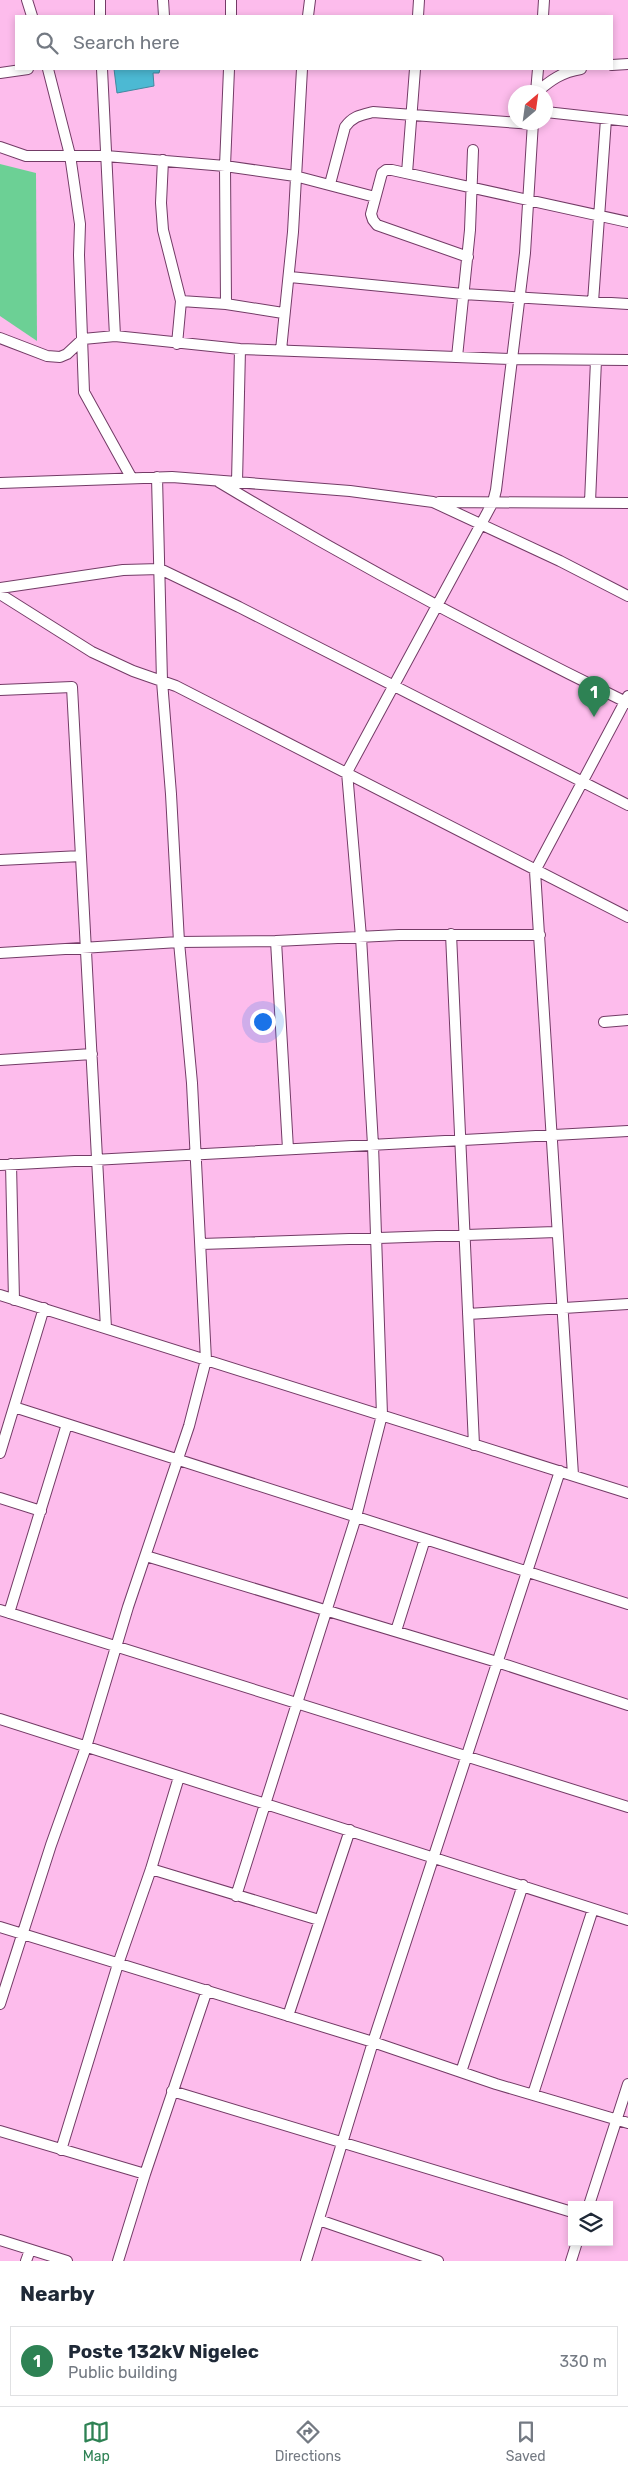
<!DOCTYPE html>
<style>
body{margin:0;font-family:Rubik,sans-serif;background:#f2f2f3;color:#1f2937}
.controls{position:absolute;right:15px;bottom:15px;display:grid;overflow:hidden;border-radius:0px;box-shadow:0 2px 8px #0003}
.controls button{width:45px;height:45px;display:grid;place-items:center;padding:0;border:0;border-bottom:1px solid #e0e1e3;background:#fff;color:#1f2937;font:25px sans-serif}
.compass{position:absolute;left:508px;top:85px;width:45px;height:45px;border-radius:50%;background:#fff;box-shadow:0 2px 8px #0003;rotate:29deg}
.you{position:absolute;left:262px;top:1021px;width:18px;height:18px;margin:-12px;border:4px solid #fff;border-radius:50%;background:#1a73e8;box-shadow:0 0 0 8px #1a73e833}
.badge{display:grid;place-items:center;width:32px;height:32px;border-radius:50%;background:#2e8254;color:#fff;font-size:16px;font-weight:700}
.pin{position:absolute;translate:-50% -41px;filter:drop-shadow(0 1px 2px #0008)}
.pin::after{content:'';position:absolute;top:26px;width:18px;height:15px;background:inherit;clip-path:polygon(0 0,100% 0,50% 100%)}
.list{margin:0;padding:0;list-style:none}
h2{display:flex;justify-content:space-between;align-items:center;height:65px;margin:0;padding:0 20px;font-size:21px}
h2 small{font-size:16px;font-weight:400;color:#747a83}
.list li{display:grid;grid-template-columns:32px 1fr auto;gap:15px;align-items:center;box-sizing:border-box;height:70px;margin:0 10px 10px;padding:0 10px;border:1px solid #e0e1e3;border-radius:0px}
.list b{display:block;font-size:19px;white-space:nowrap}
.list p{margin:0;font-size:16px;white-space:nowrap;color:#747a83}
.list em{font-size:16px;font-style:normal;color:#747a83}
.icon{flex:none;width:28px;height:28px;fill:none;stroke:currentColor;stroke-width:2;stroke-linecap:round;stroke-linejoin:round}
.map{position:relative;flex:none;width:628px;height:2261px;overflow:hidden}
.search{position:absolute;background:#fff;box-shadow:0 2px 8px #0003;left:15px;right:15px;top:15px;height:55px;display:flex;align-items:center;gap:12px;box-sizing:border-box;padding:0 18px;border-radius:0px;color:#747a83;font-size:19px}
.sheet{height:145px;background:#fff}
nav{display:flex;justify-content:space-around;align-items:center;box-sizing:border-box;height:70px;border-top:1px solid #e0e1e3;background:#fff;font-size:14px;color:#747a83}
nav a{display:grid;justify-items:center;gap:2px}
nav .on{color:#2e8254}
.map>svg:first-child{display:block}
.green{fill:#6cd095}
.water{fill:#4cb9d3;stroke:#43889f}
.lines{fill:none;stroke-linecap:round;stroke-linejoin:round}
.minor-casing{stroke:#733b66;stroke-width:12}
.minor{stroke:#fff;stroke-width:10}
</style>
<div class="map">
<svg width="628" height="2261" viewBox="0 0 628 2261">
<rect width="100%" height="100%" fill="#fdbcec"/>
<!-- green -->
<path class="green" d="M0,164L36,173L37,341L0,316Z"/>
<!-- water -->
<path class="water" d="M114,69H160L159,73H153L154,86L117,93Z"/>
<g class="lines">
<defs>
<path id="minor" d="M27,0L32,16
M100,0V16
M163,0L164,16
M231,16V0
M308,16L310,0
M418,16L419,0
M543,16L544,0
M612,65L628,64
M48,69L70,155L80,224L79,255L84,392L131,477
M102,69L115,336
M0,73L28,69
M536,92L538,69
M537,92C551,80 562,72 581,69
M546,112L628,121
M0,147L26,156H106L225,166L295,176L375,197
M163,160L161,203L163,230L181,301L177,344
M407,173L415,69
M330,184L345,127C353,116 361,115 373,112L533,124
M468,257L377,225L373,220L371,214L382,173L386,170H392L628,222
M290,277L463,294L628,304
M181,301L226,304L283,313
M593,302L606,119
M226,304L225,166L229,69
M0,338L47,356L60,357L67,354L83,339L115,336L240,349L512,359L628,360
M281,350L293,232L302,69
M457,357L470,230L473,150
M219,482C352,562 489,635 628,703
M237,482L240,349
M0,483L172,477L350,491L433,502L560,561L628,596
M439,502L628,503
M590,502L596,360
M0,588L123,570L160,569L239,607L628,805
M0,594L92,652L133,671L176,686L628,917
M0,690L72,687L106,1328
M0,860L81,856
M451,934L474,1445
M276,941L288,1149
M0,953L179,942L276,941L399,935H540
M604,1022L628,1020
M0,1060L92,1054
M11,1164L14,1300
M0,1165L628,1131
M201,1244L556,1232
M0,1295L628,1493
M468,1314L628,1304
M14,1407L628,1604
M0,1453L44,1308
M573,1475L535,871L628,696
M0,1498L41,1511
M146,1556L497,1662L628,1705
M0,1610L628,1807
M9,1613L67,1424
M396,1631L425,1539
M0,1719L628,1920
M151,1869L319,1920
M236,1896L356,1517L382,1415L373,1145L361,937L347,772L493,502L496,490L525,253L533,122
M0,1927L373,2042L496,2084L628,2123
M0,2004L51,1845L86,1747L128,1607L189,1426L206,1360L192,1083L179,942L171,794L162,681L157,477
M288,2016L350,1830
M461,2072L523,1885
M172,2091L572,2212
M533,2094L593,1909
M0,2131L145,2174
M61,2150L118,1964L151,1869L179,1777
M589,2205L628,2084
M319,2220L438,2261
M0,2240L67,2261
M26,2261L30,2250
M118,2261L145,2174L207,1990
M306,2261L373,2042L560,1471
M571,2261L577,2242"/>
</defs>
<!-- minor casing -->
<use href="#minor" class="minor-casing"/>
<!-- minor -->
<use href="#minor" class="minor"/>
</g>
</svg>
<div class="controls">
<button><svg class="icon" aria-label="layers" viewBox="0 0 24 24"><path d="M12 4l9 5-9 5-9-5zM3 14l9 5 9-5"/></svg></button>
</div>
<svg class="compass" viewBox="-18 -18 36 36"><path d="M0-13l5 13h-10z" fill="#e53935"/><path d="M0 13l5-13h-10z" fill="#747a83"/></svg>
<div class="you"></div>
<div class="pin badge" style="left:594px;top:717px">1</div>
<div class="search"><svg class="icon" aria-label="search" viewBox="0 0 24 24"><circle cx="10" cy="10" r="6"/><path d="M15 15l6 6"/></svg>Search here</div>
</div>
<section class="sheet">
<h2>Nearby<small></small></h2>
<ul class="list">
<li><span class="badge">1</span><div><b>Poste 132kV Nigelec</b><p>Public building</p></div><em>330 m</em></li>
</ul>
</section>
<nav>
<a class="on"><svg class="icon" aria-label="map" viewBox="0 0 24 24"><path d="M3 6l6-2 6 2 6-2v14l-6 2-6-2-6 2zM9 4v14M15 6v14"/></svg>Map</a>
<a><svg class="icon" aria-label="directions" viewBox="0 0 24 24"><path d="M12 3l9 9-9 9-9-9zM9 14v-3h6M13 9l2 2-2 2"/></svg>Directions</a>
<a><svg class="icon" aria-label="saved" viewBox="0 0 24 24"><path d="M7 4h10v16l-5-4-5 4z"/></svg>Saved</a>
</nav>
